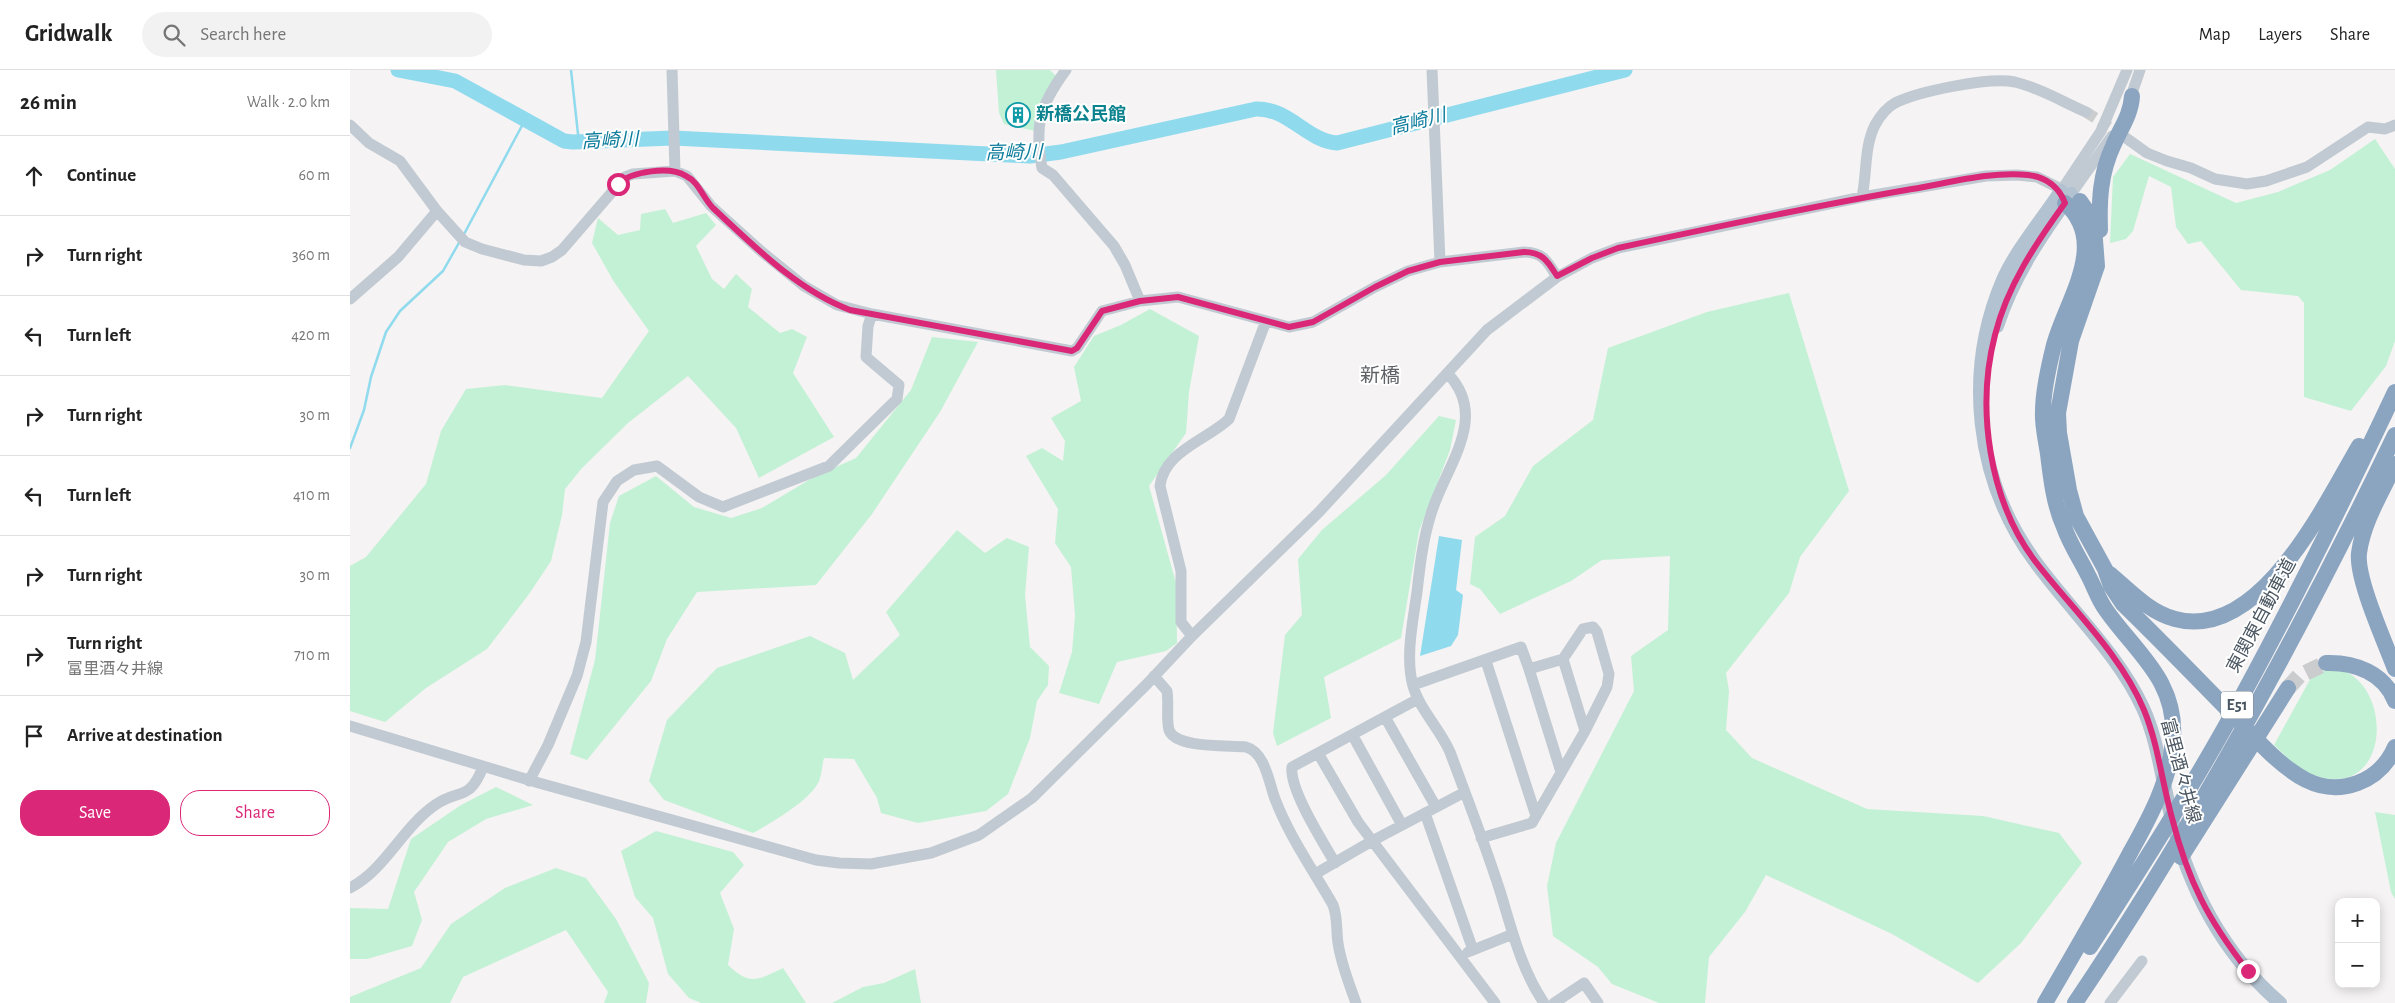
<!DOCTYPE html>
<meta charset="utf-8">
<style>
body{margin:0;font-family:"Alegreya Sans","Noto Sans JP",sans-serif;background:#f2f2f2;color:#222}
.controls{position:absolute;right:15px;bottom:15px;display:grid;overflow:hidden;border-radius:10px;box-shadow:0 2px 12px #0003}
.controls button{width:45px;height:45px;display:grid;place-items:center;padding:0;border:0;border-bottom:1px solid #e0e0e0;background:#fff;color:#222;font:25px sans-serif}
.stop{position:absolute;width:15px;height:15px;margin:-11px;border:4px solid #db2777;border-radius:50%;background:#fff}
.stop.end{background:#db2777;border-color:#fff;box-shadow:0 1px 5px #0008}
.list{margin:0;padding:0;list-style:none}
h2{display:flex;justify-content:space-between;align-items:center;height:65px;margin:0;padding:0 20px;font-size:21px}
h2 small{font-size:16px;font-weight:400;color:#767676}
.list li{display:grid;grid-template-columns:32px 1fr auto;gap:15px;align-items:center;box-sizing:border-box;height:80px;padding:0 20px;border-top:1px solid #e0e0e0}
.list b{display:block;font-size:19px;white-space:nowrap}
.list p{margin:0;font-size:16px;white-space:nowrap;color:#767676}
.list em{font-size:16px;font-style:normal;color:#767676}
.actions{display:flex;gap:10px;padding:15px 20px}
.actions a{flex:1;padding:11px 0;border:1px solid #db2777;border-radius:20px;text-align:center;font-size:18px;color:#db2777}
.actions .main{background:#db2777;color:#fff}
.icon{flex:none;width:28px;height:28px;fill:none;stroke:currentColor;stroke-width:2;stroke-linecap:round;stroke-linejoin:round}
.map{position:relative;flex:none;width:2045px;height:933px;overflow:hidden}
header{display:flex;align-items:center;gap:30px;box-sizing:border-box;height:70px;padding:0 25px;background:#fff;border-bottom:1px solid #e0e0e0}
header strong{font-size:24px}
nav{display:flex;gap:28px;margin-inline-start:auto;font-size:18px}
.search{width:350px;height:45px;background:#f2f2f2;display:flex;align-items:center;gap:12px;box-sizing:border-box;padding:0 18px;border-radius:28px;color:#767676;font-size:19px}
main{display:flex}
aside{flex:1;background:#fff}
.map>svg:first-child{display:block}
.green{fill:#c3f1d5}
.water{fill:#90daee}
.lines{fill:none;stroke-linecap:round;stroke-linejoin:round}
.stream{stroke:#90daee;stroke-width:2.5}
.river{stroke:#90daee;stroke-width:15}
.minor-tunnel{stroke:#caccce;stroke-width:11;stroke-dasharray:11 5.5;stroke-linecap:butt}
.highway-tunnel{stroke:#caccce;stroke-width:16;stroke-dasharray:16 8;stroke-linecap:butt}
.minor{stroke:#c1cad2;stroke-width:11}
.major{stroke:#b3c2d1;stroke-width:14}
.highway{stroke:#8ba5c1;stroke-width:16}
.route{stroke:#db2777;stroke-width:6}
.labels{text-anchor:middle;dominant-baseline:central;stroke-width:4;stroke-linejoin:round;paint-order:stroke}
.shield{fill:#fff;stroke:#808990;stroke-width:1}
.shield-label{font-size:16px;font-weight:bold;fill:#4a5661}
.culture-label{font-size:18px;font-weight:bold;fill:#0d838f;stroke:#fff;text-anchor:start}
.street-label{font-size:18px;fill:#4a5661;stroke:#fff}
.water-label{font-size:19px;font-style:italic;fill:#0c7c9b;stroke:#fff}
.quarter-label{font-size:20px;fill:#5f6368;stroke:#fff}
</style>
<header>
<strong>Gridwalk</strong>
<div class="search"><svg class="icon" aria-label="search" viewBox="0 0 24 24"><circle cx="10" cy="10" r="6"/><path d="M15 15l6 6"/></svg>Search here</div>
<nav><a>Map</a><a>Layers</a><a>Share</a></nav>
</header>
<main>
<aside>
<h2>26 min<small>Walk · 2.0 km</small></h2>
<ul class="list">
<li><svg class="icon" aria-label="ahead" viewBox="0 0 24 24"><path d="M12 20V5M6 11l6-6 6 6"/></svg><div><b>Continue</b></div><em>60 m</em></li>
<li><svg class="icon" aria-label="right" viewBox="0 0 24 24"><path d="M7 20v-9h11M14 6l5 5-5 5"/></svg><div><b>Turn right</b></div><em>360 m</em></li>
<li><svg class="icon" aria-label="left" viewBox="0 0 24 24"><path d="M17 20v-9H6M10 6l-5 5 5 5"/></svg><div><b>Turn left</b></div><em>420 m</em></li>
<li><svg class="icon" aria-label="right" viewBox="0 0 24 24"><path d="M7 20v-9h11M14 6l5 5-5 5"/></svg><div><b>Turn right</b></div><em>30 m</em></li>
<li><svg class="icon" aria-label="left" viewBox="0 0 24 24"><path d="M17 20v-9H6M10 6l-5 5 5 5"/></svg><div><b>Turn left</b></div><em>410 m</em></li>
<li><svg class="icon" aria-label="right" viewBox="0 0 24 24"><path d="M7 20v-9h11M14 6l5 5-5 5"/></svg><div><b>Turn right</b></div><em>30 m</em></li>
<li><svg class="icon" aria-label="right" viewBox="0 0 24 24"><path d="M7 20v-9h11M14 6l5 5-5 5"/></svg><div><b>Turn right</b><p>富里酒々井線</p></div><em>710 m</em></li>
<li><svg class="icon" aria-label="arrive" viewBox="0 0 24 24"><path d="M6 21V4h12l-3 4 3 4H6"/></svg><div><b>Arrive at destination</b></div></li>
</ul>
<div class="actions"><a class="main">Save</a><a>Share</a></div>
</aside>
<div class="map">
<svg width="2045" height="933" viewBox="0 0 2045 933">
<rect width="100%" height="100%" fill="#f5f3f3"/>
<!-- green -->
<path class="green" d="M646,0H700L708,8L686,61L654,54L649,43Z
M2025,69L2045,99V271L2036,296L2001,341L1954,327V233L1948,226L1891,220L1851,171L1838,174L1826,157L1821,117L1799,106L1783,161L1776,169L1760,173L1763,107L1780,84L1886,133L1928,122L1980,100Z
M315,139L323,153L356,143L366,155L346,176L362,209L374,219L386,204L402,219L398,237L430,263L442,259L457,267L443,303L484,367L409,408L386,358L338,306L278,353L232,398L215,419L212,445L201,491L179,524L137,579L76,618L35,652L0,641V496L16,487L76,414L91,361L116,319L155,315L252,328L299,261L264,212L242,173L248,148L268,165L290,160L291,144Z
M1439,223L1499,421L1450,487L1439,523L1376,603L1379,621L1376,660L1402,688L1517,739L1633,746L1709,763L1732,793L1671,873L1628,913L1542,864L1416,805L1395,842L1359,887L1355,933H1309L1262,914L1248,897L1203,866L1197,816L1206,773L1284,621L1281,586L1318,560L1320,486L1252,490L1221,511L1150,544L1130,519L1120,514L1125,467L1155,446L1183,396L1243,350L1258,278L1357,242Z
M800,239L849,266L839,322L836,363L799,416L826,513L827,573L816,581L767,592L749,634L709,623L722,582L725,545L721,497L705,473L708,439L676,386L692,378L713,391L715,371L701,348L731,331L724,297L744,266L771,255Z
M582,267L628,272L590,342L522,444L466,515L347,522L317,569L301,611L237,690L220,684L245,590L260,453L269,426L306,406L344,437L381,448L412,438L464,407L506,388L561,320Z
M1089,346L1106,350L1100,380L1069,461L1051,568L974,607L981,648L927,676L923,663L935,565L952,545L948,489L972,460L1036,405Z
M607,460L635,483L657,468L679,477L675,525L680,577L699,596L698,615L687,631L680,668L658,724L636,741L568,753L531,743L527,728L504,689L474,688C472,695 472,704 469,711C461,730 421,753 403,763L314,730L299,711L317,650L367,598L460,566L495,583L503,610L550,565L536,542Z
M1992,600C2045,620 2039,732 1963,705C1947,700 1936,686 1924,675L1962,606L1974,601Z
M146,717L183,735L136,749L98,772L64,822L72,850L62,876L17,889H0V838L38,839L61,769L111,735Z
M2025,742L2045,745V829L2041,822Z
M306,761L383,782L394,795L370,823L384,859L378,895C400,916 408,910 433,898L456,933H351L339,928L318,904L303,848L285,827L271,781Z
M206,798L236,808L266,849L299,913L296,933H254L258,922L216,860L113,907L100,933H0V927L71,898L101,854L155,818Z
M565,899L571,933H482L513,917L534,913Z"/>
<!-- water -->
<path class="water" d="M1089,466L1112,470L1106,520L1113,525L1108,565L1101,576L1070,586Z"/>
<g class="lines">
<!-- stream -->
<path class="stream" d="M221,0L229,73
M113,166L175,50
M0,378L14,340L21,307L36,262L50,241L93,201L110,171"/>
<!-- river -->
<path class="river" d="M48,0L105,11L214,71L223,72L323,68L680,86L711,82L906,39C939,38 957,71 987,73L1275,0"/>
<!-- minor-tunnel -->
<path class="minor-tunnel" d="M1736,42L1775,67"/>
<!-- highway-tunnel -->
<path class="highway-tunnel" d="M1938,618L1949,606L1976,593"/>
<!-- minor -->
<path class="minor" d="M322,0L325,101
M716,0C690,35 684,55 692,98L703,105L764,176L775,195L790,231
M1082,0L1090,192
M1779,32L1790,0
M0,55L19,73L50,91L87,141L115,172L132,179L174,190L191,191L202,187L212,180L275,107L283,104L325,101L337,106L361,136L412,182L454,216L487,235L522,244L722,281L727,278L752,241L790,231L828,227L939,257L963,252L1025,217L1058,201L1090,192L1174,182C1193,182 1198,192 1207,207
M1776,68L1797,83L1817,91L1841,98L1865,109L1897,114L1916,111L1957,97L2018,57L2035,59L2045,55
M1711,121L1751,61L1777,0
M1512,127C1517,104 1514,77 1525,55C1530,46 1536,38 1545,33C1569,21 1639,7 1665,12C1690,18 1713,32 1736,42
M0,229L48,187L87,141
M1098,304C1140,348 1095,397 1081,444C1073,469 1070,495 1067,522C1063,551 1055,587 1063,616C1070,640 1090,659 1100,682C1117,728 1135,774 1150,821C1162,860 1171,899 1194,933
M842,566L831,552V501L810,416C814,381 857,370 879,349L916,251
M1213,589L1235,661
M1136,591L1186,746
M1179,599L1211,702
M804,606L817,621C819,634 816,648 819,660C826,679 880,675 896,677C915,682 919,713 925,729C939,766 963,800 983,835C988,848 986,860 988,873C991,894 999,913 1006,933
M1063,615L1171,577L1179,599L1213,589L1233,559L1243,557L1247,562L1259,604L1257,617L1235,661L1182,753L1131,768
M1035,647L1086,737
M0,656L189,713L466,790L489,793L521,794L581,783L629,765L682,728L797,614L842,566L969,442L1137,260L1207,207L1242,188L1268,178L1512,127L1636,106L1667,105L1687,107L1721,124L1762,66
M1003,666L1052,755
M968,683L1008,752L1145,933
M179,711L198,675L227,606L236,572L253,432L267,411L284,400L307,396L349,427L373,437L479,396L547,329L549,315L516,287L518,256L522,244
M1075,743L1123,880
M985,793C973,772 939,719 942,697L1068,629
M965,804L1022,771L1115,722
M0,818C36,799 52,758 85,735C110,718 119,732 133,697
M1118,882L1163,864
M1204,933L1234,913L1248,933
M1760,933L1792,891"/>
<!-- major -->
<path class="major" d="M1711,121C1694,147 1665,182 1653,210C1614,301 1625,409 1684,490C1720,540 1767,582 1793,638C1808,671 1812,710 1821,745C1838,817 1873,884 1930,933
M1647,256C1663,207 1691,165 1721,124"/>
<!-- highway -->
<path class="highway" d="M1730,131L1739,144L1744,157L1747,196L1721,271L1708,343L1709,363L1719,420L1726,446L1755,499L1761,516L1773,534C1809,569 1845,606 1880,642C1903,665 1927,695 1956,710C1990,727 2030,712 2045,677
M1750,160C1749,131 1750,104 1763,76C1770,59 1781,45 1782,26
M2045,394C2032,422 2013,452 2009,483C2006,509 2035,572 2045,599
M1760,504C1780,521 1799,542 1825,549C1910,572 1975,434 2009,376
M1976,593C2005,592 2034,603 2045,631
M1831,787L1938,618
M1740,877C1792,796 1844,715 1890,630C1945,529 1996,426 2045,322
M1695,933C1724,883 1753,834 1780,783C1799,749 1821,709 1823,669C1827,610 1786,583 1756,540C1748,529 1744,516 1738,505C1730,489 1720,474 1714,457C1704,435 1701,409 1698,384C1696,370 1692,355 1693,341C1693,320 1699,295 1704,275C1716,230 1760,173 1715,133
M1725,933C1847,752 1951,561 2045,365"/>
</g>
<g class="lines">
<!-- route -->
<path class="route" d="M268,114C282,101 320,96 336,106C349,112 353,128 363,138C404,176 447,220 500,240L722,281L727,278L752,241L790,231L828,227L939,257L963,252L1025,217L1058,201L1090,192L1174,182C1193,182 1198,192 1207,206L1242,188L1268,178C1365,157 1464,136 1562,119C1599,113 1641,101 1678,105C1696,107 1709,117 1715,133C1686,173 1657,216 1645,265C1626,338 1639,430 1685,491C1722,539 1770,583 1794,640C1808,674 1812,712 1822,748C1838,811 1858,850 1898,901"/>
</g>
<!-- icons -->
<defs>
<symbol id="building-ring" viewBox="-11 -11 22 22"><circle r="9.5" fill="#fff" stroke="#0f9aa8" stroke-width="1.5"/><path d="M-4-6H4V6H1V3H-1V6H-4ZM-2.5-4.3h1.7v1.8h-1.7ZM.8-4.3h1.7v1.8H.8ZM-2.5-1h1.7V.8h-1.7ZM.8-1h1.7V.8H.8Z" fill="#0f9aa8"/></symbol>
</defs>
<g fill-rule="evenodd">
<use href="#building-ring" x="654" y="31" width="28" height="28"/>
</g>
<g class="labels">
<!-- shield labels -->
<rect class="shield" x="1871" y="621.5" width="32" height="27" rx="4"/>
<g class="shield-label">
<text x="1887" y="635">E51</text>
</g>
<!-- culture labels -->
<g class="culture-label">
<text x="686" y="45">新橋公民館</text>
</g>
<!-- street labels -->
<g class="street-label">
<text transform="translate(1912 546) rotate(-62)">東関東自動車道</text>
<text transform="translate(1830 701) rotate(75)">富里酒々井線</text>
</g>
<!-- water labels -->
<g class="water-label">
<text transform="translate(1068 52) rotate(-14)">高崎川</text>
<text transform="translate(260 71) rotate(-3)">高崎川</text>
<text transform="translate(664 83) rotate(-1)">高崎川</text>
</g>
<!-- quarter labels -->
<g class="quarter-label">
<text x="1030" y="306">新橋</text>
</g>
</g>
</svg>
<div class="controls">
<button>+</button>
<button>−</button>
</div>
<div class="stop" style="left:268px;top:114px"></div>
<div class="stop end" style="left:1898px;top:901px"></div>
</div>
</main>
